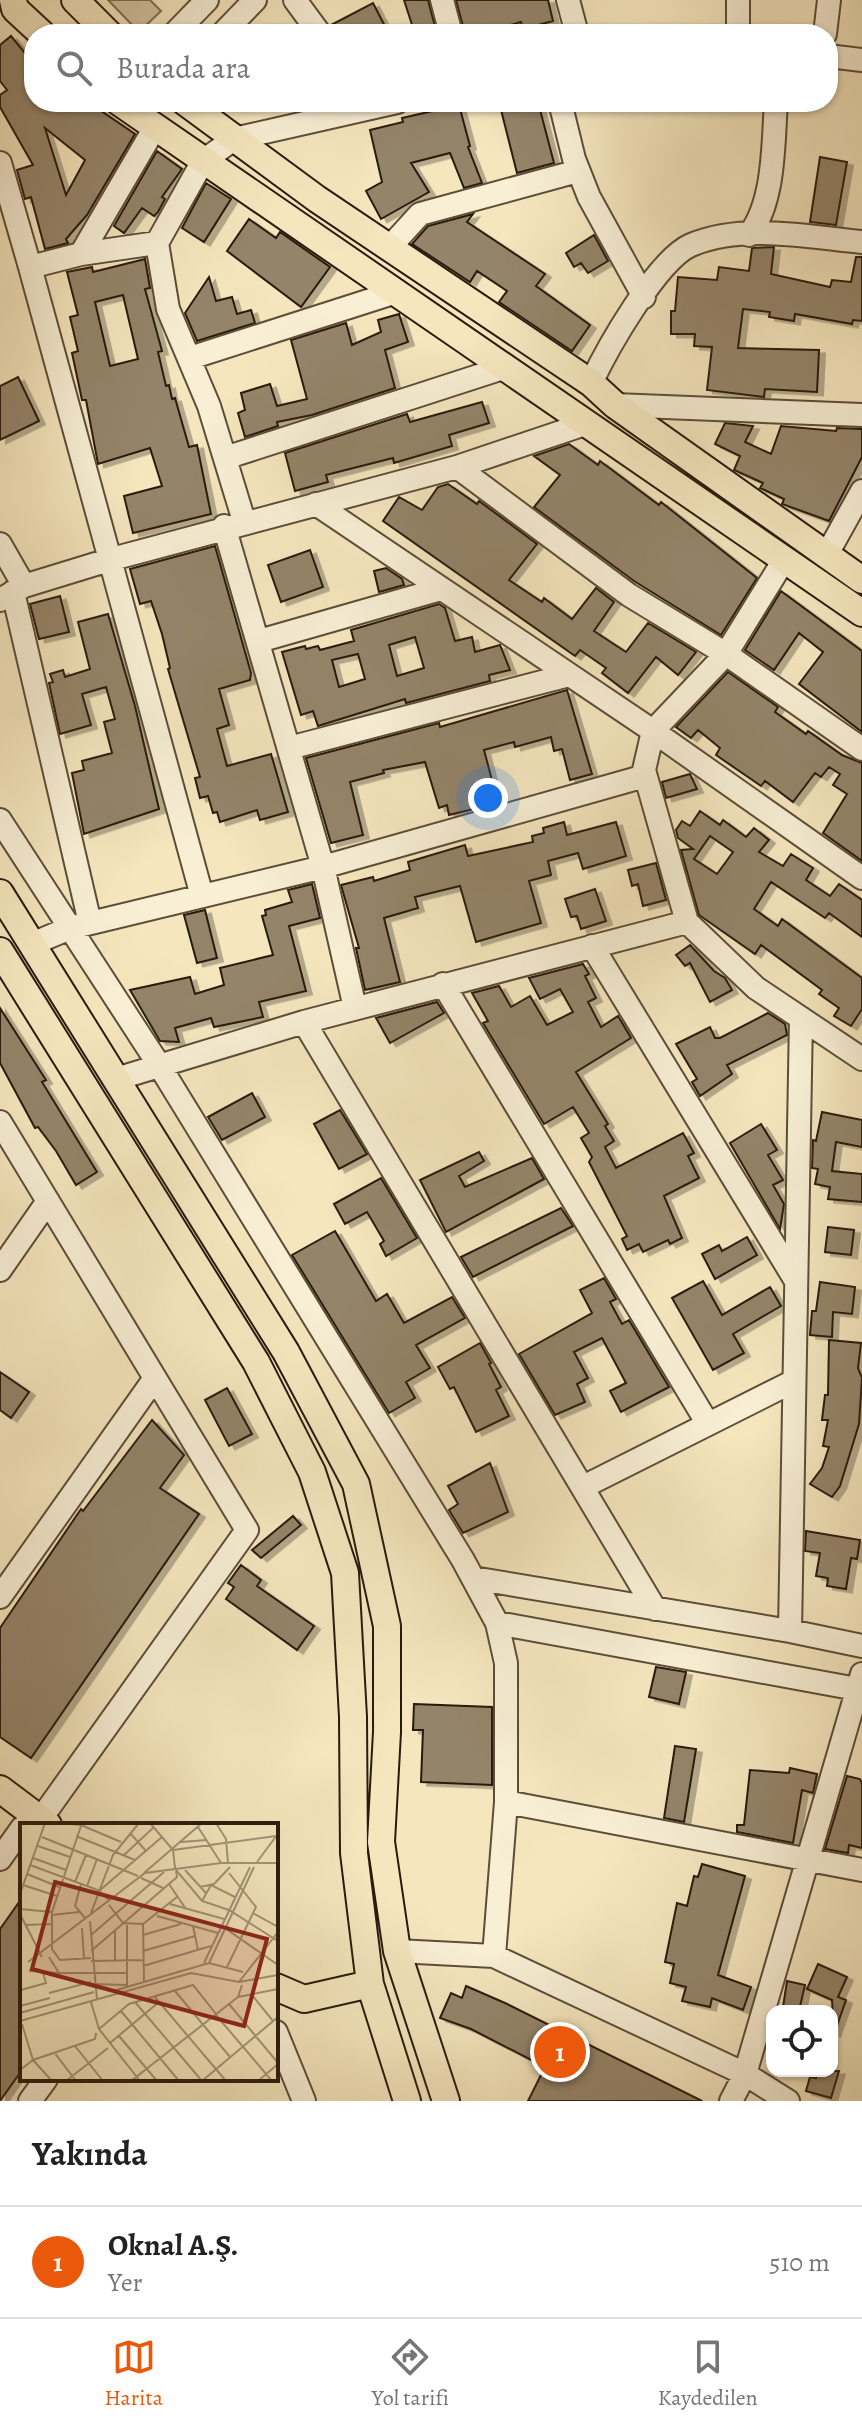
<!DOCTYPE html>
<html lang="tr">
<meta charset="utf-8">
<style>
body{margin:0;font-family:Alegreya,serif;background:#f6f6f6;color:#222}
.controls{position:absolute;right:24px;bottom:24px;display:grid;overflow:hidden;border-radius:16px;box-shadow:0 2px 6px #0004}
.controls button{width:72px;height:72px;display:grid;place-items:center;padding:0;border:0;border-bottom:2px solid #e0e0e0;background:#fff;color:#222;font:40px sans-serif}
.you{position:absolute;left:488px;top:798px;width:28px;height:28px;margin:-20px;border:6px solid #fff;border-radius:50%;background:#1a73e8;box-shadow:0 0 0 12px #1a73e833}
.badge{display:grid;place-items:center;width:52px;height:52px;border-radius:50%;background:#ea580c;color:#fff;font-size:26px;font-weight:700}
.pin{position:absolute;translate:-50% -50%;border:4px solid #fff;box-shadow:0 2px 8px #0006}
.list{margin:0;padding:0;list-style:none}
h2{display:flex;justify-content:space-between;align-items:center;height:104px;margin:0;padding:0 32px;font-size:34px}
h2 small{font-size:26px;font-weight:400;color:#767676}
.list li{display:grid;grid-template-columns:52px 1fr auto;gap:24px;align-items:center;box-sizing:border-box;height:112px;padding:0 32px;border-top:2px solid #e0e0e0}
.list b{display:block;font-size:30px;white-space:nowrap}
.list p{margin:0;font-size:26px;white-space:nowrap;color:#767676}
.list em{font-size:26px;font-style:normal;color:#767676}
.icon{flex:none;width:44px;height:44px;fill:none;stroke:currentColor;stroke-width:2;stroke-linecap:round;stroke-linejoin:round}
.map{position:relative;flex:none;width:862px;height:2101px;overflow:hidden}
.search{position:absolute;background:#fff;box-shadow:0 2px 6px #0004;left:24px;right:24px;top:24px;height:88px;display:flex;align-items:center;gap:20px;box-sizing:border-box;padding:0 28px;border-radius:32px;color:#767676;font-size:30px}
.sheet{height:216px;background:#fff}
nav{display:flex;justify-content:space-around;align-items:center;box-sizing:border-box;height:112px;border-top:2px solid #e0e0e0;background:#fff;font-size:22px;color:#767676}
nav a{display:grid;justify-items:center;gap:4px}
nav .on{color:#ea580c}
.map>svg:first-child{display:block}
.green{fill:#d2c3a0;stroke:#7e6e56;stroke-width:2}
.building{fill:#948469;stroke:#2a1a0d;stroke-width:2;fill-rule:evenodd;filter:url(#shadow)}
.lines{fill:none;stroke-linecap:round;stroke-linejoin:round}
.minor-casing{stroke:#5d4d39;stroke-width:26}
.major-casing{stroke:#2a1a0d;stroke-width:30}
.minor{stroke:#f8efd5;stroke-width:22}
.major{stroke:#f5e6be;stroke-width:26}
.inset-road{fill:none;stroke:#a49477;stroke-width:2}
.view{fill:#8f2418;fill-opacity:0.15;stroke:#8f2418;stroke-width:4}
.inset-edge{fill:none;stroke:#2a1a0d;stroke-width:4}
</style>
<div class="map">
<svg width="862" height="2101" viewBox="0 0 862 2101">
<defs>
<filter id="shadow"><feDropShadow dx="6" dy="3.5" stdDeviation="0" flood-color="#0004"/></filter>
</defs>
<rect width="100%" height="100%" fill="#f5e6be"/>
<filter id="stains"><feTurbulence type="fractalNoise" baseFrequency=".0025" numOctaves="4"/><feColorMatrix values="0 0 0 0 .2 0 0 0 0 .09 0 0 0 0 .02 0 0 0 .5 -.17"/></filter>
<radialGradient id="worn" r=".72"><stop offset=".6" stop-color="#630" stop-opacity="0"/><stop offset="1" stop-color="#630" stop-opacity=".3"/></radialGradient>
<!-- green -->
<path class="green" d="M108,0H150L161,11L139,32Z"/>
<!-- building -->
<path class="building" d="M404,0H428L437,34H415Z
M456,0H548L553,21L523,29L521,22L479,34H465Z
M373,3L389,34H334L331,25Z
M11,36L34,64V102H88L135,134L87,215L66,239L68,243L45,249L31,197L25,199L17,170L33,165L0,107V95L7,90L0,81V45ZM45,128L85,160L66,195Z
M499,102H538L554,163L517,173Z
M459,105L470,146L468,147L482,183L464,188L450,153L411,163L429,192L381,219L366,191L382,182L370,130L403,122L402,118Z
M157,151L182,169L162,197L165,199L158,212L154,216L142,208L124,233L114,226Z
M820,157L847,162L836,225L810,222Z
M206,183L231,199L204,242L182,228Z
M473,214L467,222L545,274L536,286L590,325L572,351L499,302L507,291L477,271L470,282L412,244L428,226Z
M249,219L276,238L280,232L330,267L301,307L227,251Z
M594,235L608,261L588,273L581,263L574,267L566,253Z
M774,247L771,274L830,287L832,280L851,282L856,257H862V321L853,320L852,324L795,314L794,321L769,317L770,312L743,309L738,348L819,350L817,392L765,389L764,397L707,390L712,347L694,346L695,334H671V311H675L678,277L717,280L719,267L749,271L752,248Z
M145,259L150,288L145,289L162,351L158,352L166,386L169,385L172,399L175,398L189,447L197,445L211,514L133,533L124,496L162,486L150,448L98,464L86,400H82L72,353L78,351L70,317L78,315L67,272L92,267L93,272ZM123,295L138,359L110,366L95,302Z
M209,277L216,301L232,297L237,314L251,310L255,323L197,341L185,313Z
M399,314L408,342L385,350L395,388L312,415L277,422L278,426L245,437L238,413L245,410L241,393L270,384L277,406L307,399L291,340L346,323L352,345L381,332L378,320Z
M18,377L39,421L0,440V386Z
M482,402L489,423L449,435L452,446L394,463L393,458L326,475L328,482L295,491L285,453L407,414L410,422Z
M725,423L753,426L745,442L771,454L781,426L836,431L837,428L862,429V457L829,521L782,504L784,499L760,488L763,483L734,470L740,456L715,444Z
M569,444L598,465L600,461L659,505L661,502L757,578L721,635L634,581L534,507L560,475L534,456Z
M448,484L477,504L479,501L537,544L509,580L542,602L544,598L572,619L596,588L614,602L594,631L626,652L648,623L696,652L678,675L656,657L628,693L602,673L606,668L580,650L575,656L383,521L399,497L422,510L438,487Z
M215,546L251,673L250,680L219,689L229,725L217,729L227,766L271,754L288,812L260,820L257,810L220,822L217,812L213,813L208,796L200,798L195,778L200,777L168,669L170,668L162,634L151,601L140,604L130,569Z
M310,550L323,587L281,602L268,565Z
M386,568L402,579L404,585L379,592L374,571Z
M781,591L862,651V732L799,684L823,652L799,633L774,670L745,650Z
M60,596L69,632L39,639L30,604Z
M439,604L445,608L455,641L472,637L475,652L500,645L510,670L489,675L490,681L406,703L405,699L318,726L313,711L301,715L282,652L305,646L306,649L318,646L320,650L354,641L351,630ZM415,637L424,668L397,676L389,645ZM358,654L365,679L339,687L332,660Z
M108,614L135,706L159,809L84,834L72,773L84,770L82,761L112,753L104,722L115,719L106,687L82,694L91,725L60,734L49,683L53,682L50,674L63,670L65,677L90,669L78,622Z
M728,672L778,707L775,712L806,734L808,731L842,755L862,763V861L823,833L847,794L833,785L840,774L829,767L821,777L815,773L793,802L765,781L761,786L716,755L720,748L698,730L691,738L676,727Z
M567,690L592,774L570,780L562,749L554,751L551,737L515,747L514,742L484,750L498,803L449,815L447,805L439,808L425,762L383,770L384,773L350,782L363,835L331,843L306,758L439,723L440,727Z
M690,774L697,789L666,798L662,782Z
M700,811L720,825L723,820L746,837L754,828L769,840L759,852L783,866L791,854L813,868L806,880L830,896L839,884L862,900V937L829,913L825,918L771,882L754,909L778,926L782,919L862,978V1009L851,1026L834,1016L839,1008L819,994L822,990L761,945L755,954L699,915L681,850L693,849L678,838L676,830L682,821L690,826ZM710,836L733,852L717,874L694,859Z
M564,822L567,835L616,822L626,856L583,869L578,853L548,861L551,875L529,881L541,923L476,942L460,886L415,897L418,908L384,918L400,982L365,990L356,948H359L341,885L373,877L374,881L410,870L408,862L465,845L468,856L533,842L532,836L544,833L543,828Z
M656,863L666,900L643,906L638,884L632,886L628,870Z
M312,884L320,918L289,926L306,991L259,1002L263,1017L214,1027L211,1018L175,1028L179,1042L160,1041L130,990L190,977L195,994L224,985L220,968L273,955L262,916L266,915L265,910L292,902L288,890Z
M595,889L606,921L581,929L577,916L571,917L565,899Z
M205,910L217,958L197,963L184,915Z
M690,945L714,971L725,978L732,990L710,1002L690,963L685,966L676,955Z
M583,964L589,974L585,976L596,998L588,1002L601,1027L618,1016L631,1038L576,1072L608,1124L605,1126L614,1141L605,1147L616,1168L683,1133L694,1153L688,1156L699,1178L664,1196L682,1238L670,1244L668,1240L643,1252L639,1244L627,1250L622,1239L627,1236L589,1162L592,1157L581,1138L589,1133L573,1107L544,1124L483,1023L488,1021L472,993L499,986L511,1007L530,996L547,1025L573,1012L560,989L540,999L529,978Z
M437,1002L444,1013L390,1043L376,1018Z
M0,1008L46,1080L42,1082L97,1172L76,1185L56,1151L38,1127L35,1128L0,1063Z
M768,1013L785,1024L787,1035L727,1065L732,1074L700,1096L692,1082L697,1079L676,1044L710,1027L715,1038H720Z
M252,1093L265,1117L222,1140L208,1117Z
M340,1110L367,1154L339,1169L314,1124Z
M822,1112L862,1120V1147L836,1142L832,1171L862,1174V1202L828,1199L830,1187L815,1184L818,1169L812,1168L813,1140L816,1141Z
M761,1124L777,1150L768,1155L783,1180L773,1185L784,1204L780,1229L730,1143Z
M479,1152L484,1161L459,1176L465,1187L532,1158L544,1179L446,1232L420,1180Z
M381,1178L417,1238L386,1256L380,1244L384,1241L367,1212L345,1224L334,1204Z
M561,1208L573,1226L473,1277L461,1257Z
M828,1227L854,1230L851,1255L825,1252Z
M335,1231L376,1301L387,1294L404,1323L452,1297L465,1318L416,1345L430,1368L406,1382L415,1398L389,1413L292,1255Z
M747,1237L757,1255L715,1279L702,1254L719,1245L722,1251Z
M604,1278L616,1299L610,1302L622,1324L629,1320L669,1387L621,1412L610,1391L626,1383L602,1338L574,1352L588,1378L577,1384L585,1402L555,1415L519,1354L592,1313L580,1290Z
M703,1281L722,1315L770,1287L781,1306L733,1334L744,1353L713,1370L672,1298Z
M820,1282L855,1287L852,1314L833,1312L832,1337L810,1335L812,1311H816Z
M829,1340L861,1343L858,1368L862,1378L859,1424L840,1486L832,1497L810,1484L822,1468L829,1447L823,1446L828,1420H822L825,1395H828Z
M480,1343L491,1363L489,1364L501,1387L496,1390L509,1416L476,1432L454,1387L450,1389L438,1367Z
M0,1372L29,1392L11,1418L0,1410Z
M227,1388L252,1434L229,1446L205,1400Z
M152,1420L184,1455L160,1488L199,1514L31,1758L0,1737V1628L81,1509L83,1511Z
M490,1463L508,1512L463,1533L449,1510L458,1504L448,1486Z
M293,1516L301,1525L261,1558L252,1550Z
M806,1531L860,1540L857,1559L851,1558L846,1589L827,1586L828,1578L816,1576L820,1553L805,1551Z
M241,1565L261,1580L257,1586L314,1626L297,1650L226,1599L234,1587L228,1583Z
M656,1667L686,1672L679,1704L649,1697Z
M414,1704L492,1707V1785L421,1782L423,1730H413Z
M675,1746L696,1749L684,1822L664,1818Z
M790,1768L817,1774L813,1793L802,1790L793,1843L737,1832V1825H744L750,1770L789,1773Z
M847,1776L860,1779L862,1784V1848L849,1845L848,1853L825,1849Z
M702,1864L745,1876L718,1975L751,1987L743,2010L712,1998L710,2007L682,2001L686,1987L670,1983L674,1964L665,1962L677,1903L687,1906L694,1876L698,1877Z
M22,1898V2070L0,2101V1929Z
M818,1964L847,1977L838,1997L846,2000L834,2034L832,2000L807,1989Z
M787,1981L805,1985L799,2011L783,2007Z
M466,1986L505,2003L702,2101H528L545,2067L471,2029L440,2018L451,1993L462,1998Z
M818,2071H839L831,2098L806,2091L810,2077L816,2078Z"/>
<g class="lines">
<defs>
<path id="minor" d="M295,0L320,34
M442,0L451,34
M568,0L577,34
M174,34L207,0
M222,34L255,0
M738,34V0
M825,34L829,0
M828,56L862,60
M560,102L574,159L589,197L644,297
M0,163L30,267L81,254L154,129
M749,235C775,201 773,143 776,102
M389,248L420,214L578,171
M81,254L157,243
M30,267L202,896
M190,358L396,292
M591,383C607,349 657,260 691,245C743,223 808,237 862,242
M615,405L862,415
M225,458L503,368
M457,467L629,595L726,654L862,749
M316,504L653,731L862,878
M244,521L209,406L168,309L157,243L203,161L234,139L397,102
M224,526L323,867L355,1008
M0,544L24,586
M826,556L862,491
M784,560L726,654L653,731L644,770L687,922L756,988L862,1059
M13,592L90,923
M0,600L24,586L112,559L457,467L588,423
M259,641L441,589
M289,748L569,675
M0,820L159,1065L463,1560L497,1623L506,1663V1802L494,1956
M32,944L70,928L323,867L645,776
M592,946L796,1281
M443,984L708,1424
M304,1022L655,1609
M116,1079L304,1022L687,922
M0,1122L247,1530L40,1820
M0,1270L48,1201
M583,1487L794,1381
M473,1578L790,1631L862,1646
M0,1597L155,1378
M497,1623L862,1690
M790,1631L801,1018
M506,1802L862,1870
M0,1859L22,1828
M397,1951L494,1956L745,2074L788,2101
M276,2032L304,2101
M30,2101L46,2079
M731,2101L745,2074L862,1674"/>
<path id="major" d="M13,0L15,9L42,34
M75,0L109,34
M119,102L862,613
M185,102L317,199L591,383L615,405L862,580
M0,893L286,1352L356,1484L387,1626V1732L381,1842L397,1951L446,2101
M0,951L256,1362L312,1472L345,1573L353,1717L354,1853L370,1984L407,2101
M0,1789L48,1825
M276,1987L304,1999L370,1984"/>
</defs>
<!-- minor casing -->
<use href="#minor" class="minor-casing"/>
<!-- major casing -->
<use href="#major" class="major-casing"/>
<!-- minor -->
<use href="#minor" class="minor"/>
<!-- major -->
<use href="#major" class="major"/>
</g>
<!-- overview -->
<g transform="translate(20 1823)">
<rect width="258" height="258" fill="#f5e6be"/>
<path class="inset-road" d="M40,0L61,2L101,19M62,0L32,89V126L40,137L71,135M130,0L153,27L155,45M196,0L206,16L208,40M178,4L201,40M110,10L126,28M56,13L115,37M22,14L118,53M161,19L187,17M18,23L50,34M153,27L256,13M104,32L134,4M13,35L46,47M237,39L257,12M10,42L78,67L89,77M156,47L182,78L209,87L258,118M165,47L186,70M124,50L182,0M7,51L39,64M121,55L143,65M55,59L66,32M61,61L55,83L65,95M149,61L166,86M3,62L37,73M67,63L77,36M180,64L194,61L210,44M79,68L142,14M0,71L25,0M182,78L191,62L215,74M150,81L204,96M89,82L103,100L123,101L157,74M0,86L32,89M71,90L93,32L119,0M233,90L258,104M0,91L22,134M32,92L59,89M137,93L198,110M70,98L77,177M123,101L124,160M5,102L32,101M173,103L178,127M202,103L258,142M62,105L64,136M71,112L144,49M123,112L161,101M71,128L157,54L156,48M123,128L175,113M95,137V108M71,138L123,137M8,139L125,50L201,40H258M184,140L230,44M189,140L234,44M123,143L191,123M207,144L236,84L209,50M9,148L39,150L29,134M39,150H108M219,159L258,109M72,161L106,162M107,165V102M1,167L26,160L23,150M93,168L189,140L223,149M155,168L210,234M29,170L71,159M232,172L253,198M134,173L206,258M218,174L258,166M71,179L79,206L120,258M115,179L182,258M209,181L258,240M0,183L30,175M101,188L159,258M0,190L74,169M196,192L252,258M0,198L171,150L219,159L258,152M2,201L13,237L32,258M79,206L109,181L173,162L196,191M99,213L137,258M90,220L139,179M55,223L83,258M34,229L56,258M0,247L13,237L75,216L76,210M46,258L88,225M111,258L218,174L222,162M182,258L258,194M238,258L258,241"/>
<path class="view" d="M35,59L247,116L224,203L12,146Z"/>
<rect width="258" height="258" class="inset-edge"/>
</g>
<rect width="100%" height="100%" filter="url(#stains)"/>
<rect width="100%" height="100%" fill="url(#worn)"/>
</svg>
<div class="controls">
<button><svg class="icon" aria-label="locate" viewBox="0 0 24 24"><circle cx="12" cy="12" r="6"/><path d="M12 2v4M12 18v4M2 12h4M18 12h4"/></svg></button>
</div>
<div class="you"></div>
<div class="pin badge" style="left:560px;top:2052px">1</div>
<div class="search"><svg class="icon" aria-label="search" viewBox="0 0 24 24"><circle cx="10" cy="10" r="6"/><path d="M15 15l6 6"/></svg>Burada ara</div>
</div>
<section class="sheet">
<h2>Yakında<small></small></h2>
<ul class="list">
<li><span class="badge">1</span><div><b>Oknal A.Ş.</b><p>Yer</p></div><em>510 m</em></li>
</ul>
</section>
<nav>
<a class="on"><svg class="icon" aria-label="map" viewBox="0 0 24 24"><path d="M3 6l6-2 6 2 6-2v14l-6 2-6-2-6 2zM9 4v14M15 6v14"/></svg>Harita</a>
<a><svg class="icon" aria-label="directions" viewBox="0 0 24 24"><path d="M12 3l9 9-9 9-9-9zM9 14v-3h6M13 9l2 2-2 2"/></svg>Yol tarifi</a>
<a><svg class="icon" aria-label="saved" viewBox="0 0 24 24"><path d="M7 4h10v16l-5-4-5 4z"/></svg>Kaydedilen</a>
</nav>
